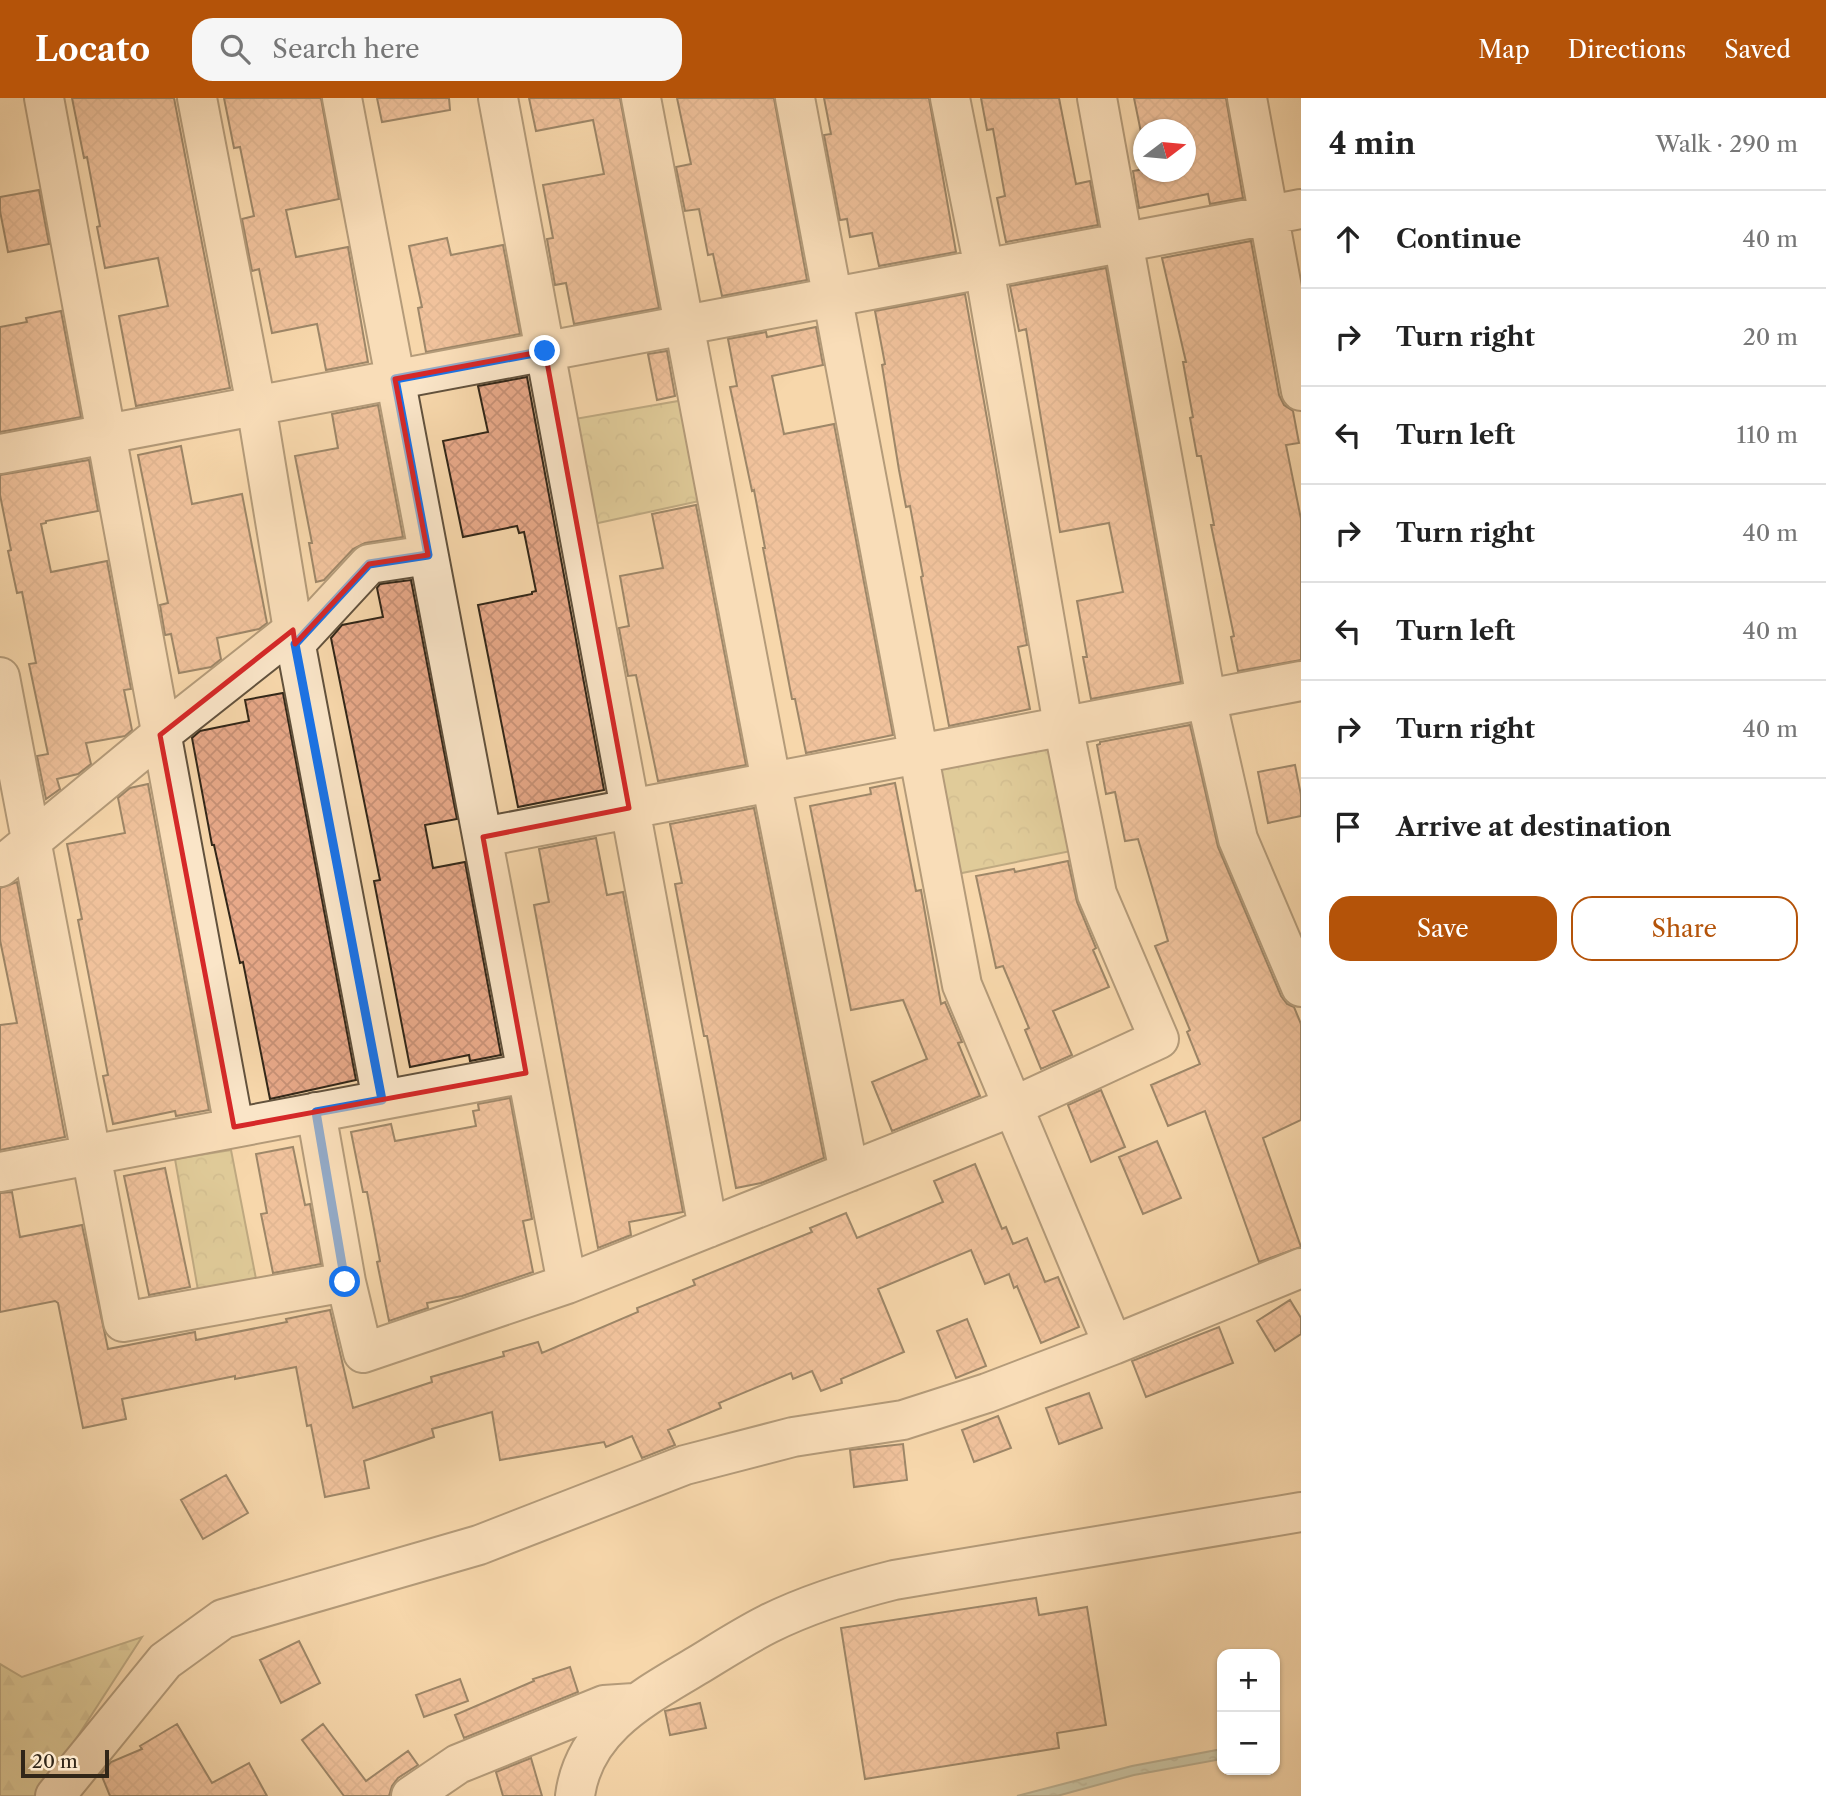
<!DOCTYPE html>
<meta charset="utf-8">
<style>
body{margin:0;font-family:"Libre Caslon Text",serif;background:#f6f6f6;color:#222}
.controls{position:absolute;right:21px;bottom:21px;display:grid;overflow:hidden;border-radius:14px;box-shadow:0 2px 5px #0004}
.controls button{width:63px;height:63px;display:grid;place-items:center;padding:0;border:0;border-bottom:2px solid #e0e0e0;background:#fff;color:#222;font:35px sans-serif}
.compass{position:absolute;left:1133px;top:21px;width:63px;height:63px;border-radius:50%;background:#fff;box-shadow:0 2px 5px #0004;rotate:74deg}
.scale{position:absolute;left:21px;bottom:18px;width:88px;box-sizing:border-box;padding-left:7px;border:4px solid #312618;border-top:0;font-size:19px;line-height:24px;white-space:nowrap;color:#312618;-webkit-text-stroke:5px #fae5c8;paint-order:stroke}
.stop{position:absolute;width:21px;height:21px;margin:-16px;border:5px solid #1a73e8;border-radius:50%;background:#fff}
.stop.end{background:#1a73e8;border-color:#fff;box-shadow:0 2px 7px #0008}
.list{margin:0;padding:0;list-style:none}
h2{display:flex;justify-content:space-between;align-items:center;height:91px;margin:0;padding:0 28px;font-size:30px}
h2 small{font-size:23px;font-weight:400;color:#767676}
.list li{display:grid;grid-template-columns:46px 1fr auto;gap:21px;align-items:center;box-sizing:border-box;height:98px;padding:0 28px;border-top:2px solid #e0e0e0}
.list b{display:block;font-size:26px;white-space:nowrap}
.list em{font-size:23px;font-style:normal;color:#767676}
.actions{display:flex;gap:14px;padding:21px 28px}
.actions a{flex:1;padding:16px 0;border:2px solid #b45309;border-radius:21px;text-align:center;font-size:24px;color:#b45309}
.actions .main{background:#b45309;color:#fff}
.icon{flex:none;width:38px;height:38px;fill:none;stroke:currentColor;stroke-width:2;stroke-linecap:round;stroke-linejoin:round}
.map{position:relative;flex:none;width:1301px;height:1698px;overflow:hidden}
header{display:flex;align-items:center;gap:42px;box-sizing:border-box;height:98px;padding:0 35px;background:#b45309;color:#fff}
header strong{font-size:33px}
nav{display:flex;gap:38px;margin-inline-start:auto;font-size:24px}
.search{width:490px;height:63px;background:#f6f6f6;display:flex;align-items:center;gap:18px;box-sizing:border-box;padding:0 24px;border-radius:21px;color:#767676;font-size:26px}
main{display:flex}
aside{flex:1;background:#fff}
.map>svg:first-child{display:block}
.forest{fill:url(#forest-firs);stroke:#7a724e;stroke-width:2}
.park{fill:url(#park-crowns);stroke:#7a724e;stroke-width:2}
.water{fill:url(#water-ripples);stroke:#727f6f;stroke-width:2}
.building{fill:url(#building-cross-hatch);stroke:#312618;stroke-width:2}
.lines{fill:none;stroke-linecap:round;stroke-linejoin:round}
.minor-casing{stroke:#62523d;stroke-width:42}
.minor{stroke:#fae5c8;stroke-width:38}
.route{stroke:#1a73e8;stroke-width:9}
.marked{fill:none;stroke:#d62828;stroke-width:5;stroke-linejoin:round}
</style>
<header>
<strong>Locato</strong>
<div class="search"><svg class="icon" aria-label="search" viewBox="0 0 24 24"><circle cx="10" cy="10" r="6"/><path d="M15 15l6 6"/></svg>Search here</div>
<nav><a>Map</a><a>Directions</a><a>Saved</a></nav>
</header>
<main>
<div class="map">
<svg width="1301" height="1698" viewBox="0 0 1301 1698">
<defs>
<pattern id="forest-firs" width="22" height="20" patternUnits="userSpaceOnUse" patternTransform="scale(1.75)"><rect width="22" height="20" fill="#c3bd84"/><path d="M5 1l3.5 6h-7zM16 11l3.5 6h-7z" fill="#a8a271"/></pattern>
<pattern id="park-crowns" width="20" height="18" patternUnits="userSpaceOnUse" patternTransform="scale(1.75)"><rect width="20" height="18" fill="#c3bd84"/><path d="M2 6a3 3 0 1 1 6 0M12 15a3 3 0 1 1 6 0" fill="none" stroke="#a8a271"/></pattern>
<pattern id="water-ripples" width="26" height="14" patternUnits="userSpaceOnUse" patternTransform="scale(1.75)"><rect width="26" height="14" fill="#9dbaa9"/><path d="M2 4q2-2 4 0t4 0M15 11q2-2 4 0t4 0" fill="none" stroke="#819789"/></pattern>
<pattern id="building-cross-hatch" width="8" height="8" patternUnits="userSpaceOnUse" patternTransform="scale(1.75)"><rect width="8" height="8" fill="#e8a989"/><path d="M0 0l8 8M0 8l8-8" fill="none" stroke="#c79176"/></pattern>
</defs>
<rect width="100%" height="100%" fill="#f7d7ab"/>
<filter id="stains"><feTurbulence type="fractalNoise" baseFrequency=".00286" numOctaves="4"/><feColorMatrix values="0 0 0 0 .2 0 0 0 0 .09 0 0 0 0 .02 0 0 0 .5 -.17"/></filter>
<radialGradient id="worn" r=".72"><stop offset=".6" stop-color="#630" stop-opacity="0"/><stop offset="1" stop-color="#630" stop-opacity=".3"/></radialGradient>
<!-- forest -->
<path class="forest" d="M142,1539L39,1698H0V1566L22,1579Z"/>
<!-- park -->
<path class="park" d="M684,302L704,402L589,427L569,322Z
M1055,648L1076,752L957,776L936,672Z
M231,1052L257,1186L199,1198L175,1061Z"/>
<!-- water -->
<path class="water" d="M1222,1651V1661L1134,1677L1057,1698H1017L1132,1668Z"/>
<!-- building -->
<path class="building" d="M72,0H174L230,290L136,308L119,218L168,208L158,160L105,170L97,129L100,128L87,59L84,60Z
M224,0H321L339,101L286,112L296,159L348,149L368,264L326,272L317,226L272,235L259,171L252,173L242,121L254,118L240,49L234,50Z
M377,0H449L450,12L382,24Z
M529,0H620L659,210L574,226L566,185L555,187L547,141L553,140L543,87L604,76L593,22L536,33Z
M677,0H774L807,182L722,198L713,156L708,157L699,111L685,113L676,69L691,66Z
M824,0H929L956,154L879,168L872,135L850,139L847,121L840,122L824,37L831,36Z
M981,0H1059L1076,86L1090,83L1098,127L1006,144L997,100L1005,98L993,31L987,32Z
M1134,0H1226L1243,100L1210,106L1208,96L1139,110L1133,73L1144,71V74H1186V32H1144V49Z
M39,92L49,146L8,154L0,113V99Z
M447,140L451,157L503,147L520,236L426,254L418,210L422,209L409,148Z
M1251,143L1279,297L1284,307L1293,313L1299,345L1286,347L1301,421V562L1238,573L1231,539L1234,538L1211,427H1214L1201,358H1197L1190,320L1193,319L1183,264H1186L1162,160Z
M1106,170L1181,584L1091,601L1083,559H1087L1077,503L1123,494L1109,425L1060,434L1026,231L1019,233L1010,188Z
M965,196L1027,547L1018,549L1030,611L949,628L921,479L923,478L910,408L906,409L899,372L882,267L885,266L875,213Z
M61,213L81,319L0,334V229L27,224L26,220Z
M816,229L823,267L772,278L784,336L834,326L893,637L806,655L795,601H792L763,450H765L754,392L752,393L730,289L737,288L728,241L766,234L767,239Z
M667,253L675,298L657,302L648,256Z
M527,279L604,692L518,709L478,507L532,496V494L536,493L524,434L519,435L517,428L463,439L443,343L488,334L478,288Z
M378,307L403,439L365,445L353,451L324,482L316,484L309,445H312L295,358L338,350L332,316Z
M181,348L192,406L242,396L267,525L259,531L217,540L221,561L211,569L179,575L171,536L165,537L160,507L168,505L138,357Z
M89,362L98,413L46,423V425L41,426L51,474L107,463L131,591L124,592L132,632L125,638L86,645L91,666L78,676L57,681L60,691L46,701L37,658L48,656L29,566L36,565L22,494L17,495L8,453L11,452L0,397V377Z
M696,407L746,667L658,683L636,577L628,578L619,530L629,528L620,478L663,470L652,416Z
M411,482L457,721L425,727L433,770L465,764L501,957L470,963L469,957L410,969L374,783L380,782L331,540L342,527L383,519L377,490L380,486Z
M283,595L356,982L270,1001L243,864L240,865L214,747H212L192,640L200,633L249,623L245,602Z
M1190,627L1218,749L1281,898L1287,906L1294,909L1301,926V1022L1263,1040L1301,1149L1259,1164L1205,1013L1168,1028L1151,987L1200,966L1187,934L1190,932L1155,848L1168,843L1138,741L1125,743L1115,694L1106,696L1097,647L1100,646V644Z
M1295,667L1301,697V718L1268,725L1258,674Z
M895,685L916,793L921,792L941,906L945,904L962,944L958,945L980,998L892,1033L872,984L927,961L903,902L851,912L810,708L871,696L870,690Z
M148,686L209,1012L176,1018L175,1013L113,1026L103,978L108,977L78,822L82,821L67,746L125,735L118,700L130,690Z
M754,710L824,1060L761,1085L736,1090L707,938H704L675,786L682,785L670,726Z
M596,740L607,797L623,794L683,1114L629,1124L631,1137L598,1150L534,807L549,804L539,751Z
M1068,763L1077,804L1096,850L1093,852L1109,889L1053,913L1072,957L1041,971L1025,932L1029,930L1003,868L996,870L976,778L1014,771L1015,774Z
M17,784L65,1039L0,1052V927L17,925L0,842V790Z
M1101,992L1125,1049L1091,1064L1068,1007Z
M510,1000L532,1121L523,1123L533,1174L462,1198L427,1205L428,1210L389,1223L377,1164L380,1163L367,1094H363L351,1034L391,1026L395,1043L476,1028L473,1013L479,1012L478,1006Z
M1157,1043L1181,1100L1143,1116L1119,1059Z
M293,1049L305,1107L310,1106L321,1166L273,1175L261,1116L267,1115L256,1056Z
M975,1066L1002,1131L1006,1129L1013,1146L1027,1140L1045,1184L1058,1179L1079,1229L1041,1245L1017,1188L1014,1190L1009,1176L985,1186L971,1152L878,1191L904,1254L841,1281L842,1285L821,1293L812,1273L793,1281L791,1275L719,1305L721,1310L668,1332L675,1347L642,1360L632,1338L606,1349L604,1344L500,1362L492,1314L432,1331L434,1339L364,1363L369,1390L325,1399L311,1327L307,1328L296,1269L235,1281V1278L122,1301L126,1321L83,1330L58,1205L55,1203L0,1214V1095L12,1094L20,1139L82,1127L108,1251L195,1234L196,1242L287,1224L286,1221L330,1212L353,1310L432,1284L431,1279L504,1258L503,1254L538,1244L542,1255L638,1214L637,1210L695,1187L693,1182L812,1134L810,1130L846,1115L857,1140L943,1104L934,1083Z
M165,1070L190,1189L149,1197L124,1078Z
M1290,1202L1301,1220V1236L1275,1253L1257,1223Z
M967,1221L986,1268L956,1280L937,1233Z
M1219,1229L1233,1265L1146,1299L1132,1263Z
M1089,1295L1102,1330L1059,1346L1046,1310Z
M998,1318L1011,1350L974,1364L962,1332Z
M903,1346L907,1382L854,1389L850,1352Z
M226,1377L248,1415L203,1441L181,1402Z
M1036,1500L1039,1517L1087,1509L1106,1627L1057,1635L1059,1650L865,1681L841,1530Z
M299,1543L320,1585L281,1605L260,1562Z
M570,1569L578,1594L464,1640L455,1617L534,1583L533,1581Z
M460,1581L468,1603L424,1619L416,1597Z
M700,1605L706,1630L670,1637L665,1613Z
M177,1626L212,1685L249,1665L267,1698H110L101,1676L111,1664L142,1651L140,1648Z
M323,1626L366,1683L408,1653L418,1667L398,1680L392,1688L389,1698H344L302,1642Z
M531,1660L542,1698H503L496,1674Z"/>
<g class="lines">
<defs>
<path id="minor" d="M44,0L234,1029
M197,0L256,307L293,532L382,1002
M342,0L567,1186
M498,0L708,1130
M641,0L771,683L849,1074
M795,0L962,887L1113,1247
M1097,0L1206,600L1238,741L1301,889
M1247,0L1301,293
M0,356L1301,111
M295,546L369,466L428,457
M0,579L123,1224L346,1184L363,1255L567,1186L1012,1009L1159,941L1097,796L1063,627L984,170L950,0
M483,739L1301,583
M0,769L160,637L293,532
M316,1014L346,1184
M0,1074L526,975
M55,1698L165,1563L223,1521L479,1447L685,1367L793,1339L903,1322L987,1295L1113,1247L1301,1170
M411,1698L458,1666L604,1607L634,1605
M575,1698C584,1629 645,1599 698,1567C721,1553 744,1538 768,1526C808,1506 850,1493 894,1482L1301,1414"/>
</defs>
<!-- minor casing -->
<use href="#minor" class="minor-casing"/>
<!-- minor -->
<use href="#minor" class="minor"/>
</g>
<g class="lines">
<!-- route -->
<path class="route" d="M345,1184L316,1014L382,1002L295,546L369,466L428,457L395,281L545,253"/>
</g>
<!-- marked area -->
<path d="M0 0H1301V1698H0ZM545,253L629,710L483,739L526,975L234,1029L160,637L293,532L295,546L369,466L428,457L395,281Z" fill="#f7d7ab" fill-opacity=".55" fill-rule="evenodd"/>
<path class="marked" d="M545,253L629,710L483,739L526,975L234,1029L160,637L293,532L295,546L369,466L428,457L395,281Z"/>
<rect width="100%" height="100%" filter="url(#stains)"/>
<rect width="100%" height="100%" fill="url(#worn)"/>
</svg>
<div class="controls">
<button>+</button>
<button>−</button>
</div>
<svg class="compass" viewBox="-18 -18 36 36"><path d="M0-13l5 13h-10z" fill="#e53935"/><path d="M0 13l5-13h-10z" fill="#767676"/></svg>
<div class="scale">20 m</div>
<div class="stop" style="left:345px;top:1184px"></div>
<div class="stop end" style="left:545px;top:253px"></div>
</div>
<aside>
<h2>4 min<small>Walk · 290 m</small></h2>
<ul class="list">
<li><svg class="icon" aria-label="ahead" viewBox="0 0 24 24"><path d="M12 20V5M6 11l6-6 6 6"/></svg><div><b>Continue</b></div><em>40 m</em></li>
<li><svg class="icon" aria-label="right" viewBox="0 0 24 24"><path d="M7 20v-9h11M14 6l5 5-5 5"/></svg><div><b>Turn right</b></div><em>20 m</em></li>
<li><svg class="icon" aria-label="left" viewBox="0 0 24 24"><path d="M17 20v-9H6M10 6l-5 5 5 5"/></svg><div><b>Turn left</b></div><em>110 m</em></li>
<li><svg class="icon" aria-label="right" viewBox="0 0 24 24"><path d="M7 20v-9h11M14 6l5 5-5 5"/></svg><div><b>Turn right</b></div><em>40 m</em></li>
<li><svg class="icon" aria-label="left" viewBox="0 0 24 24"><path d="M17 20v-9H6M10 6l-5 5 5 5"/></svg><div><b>Turn left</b></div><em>40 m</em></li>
<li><svg class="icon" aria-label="right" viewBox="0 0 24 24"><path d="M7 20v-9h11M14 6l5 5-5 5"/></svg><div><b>Turn right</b></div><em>40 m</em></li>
<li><svg class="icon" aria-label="arrive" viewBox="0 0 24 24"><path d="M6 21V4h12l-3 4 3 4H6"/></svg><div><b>Arrive at destination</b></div></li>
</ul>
<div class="actions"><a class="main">Save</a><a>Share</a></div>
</aside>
</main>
